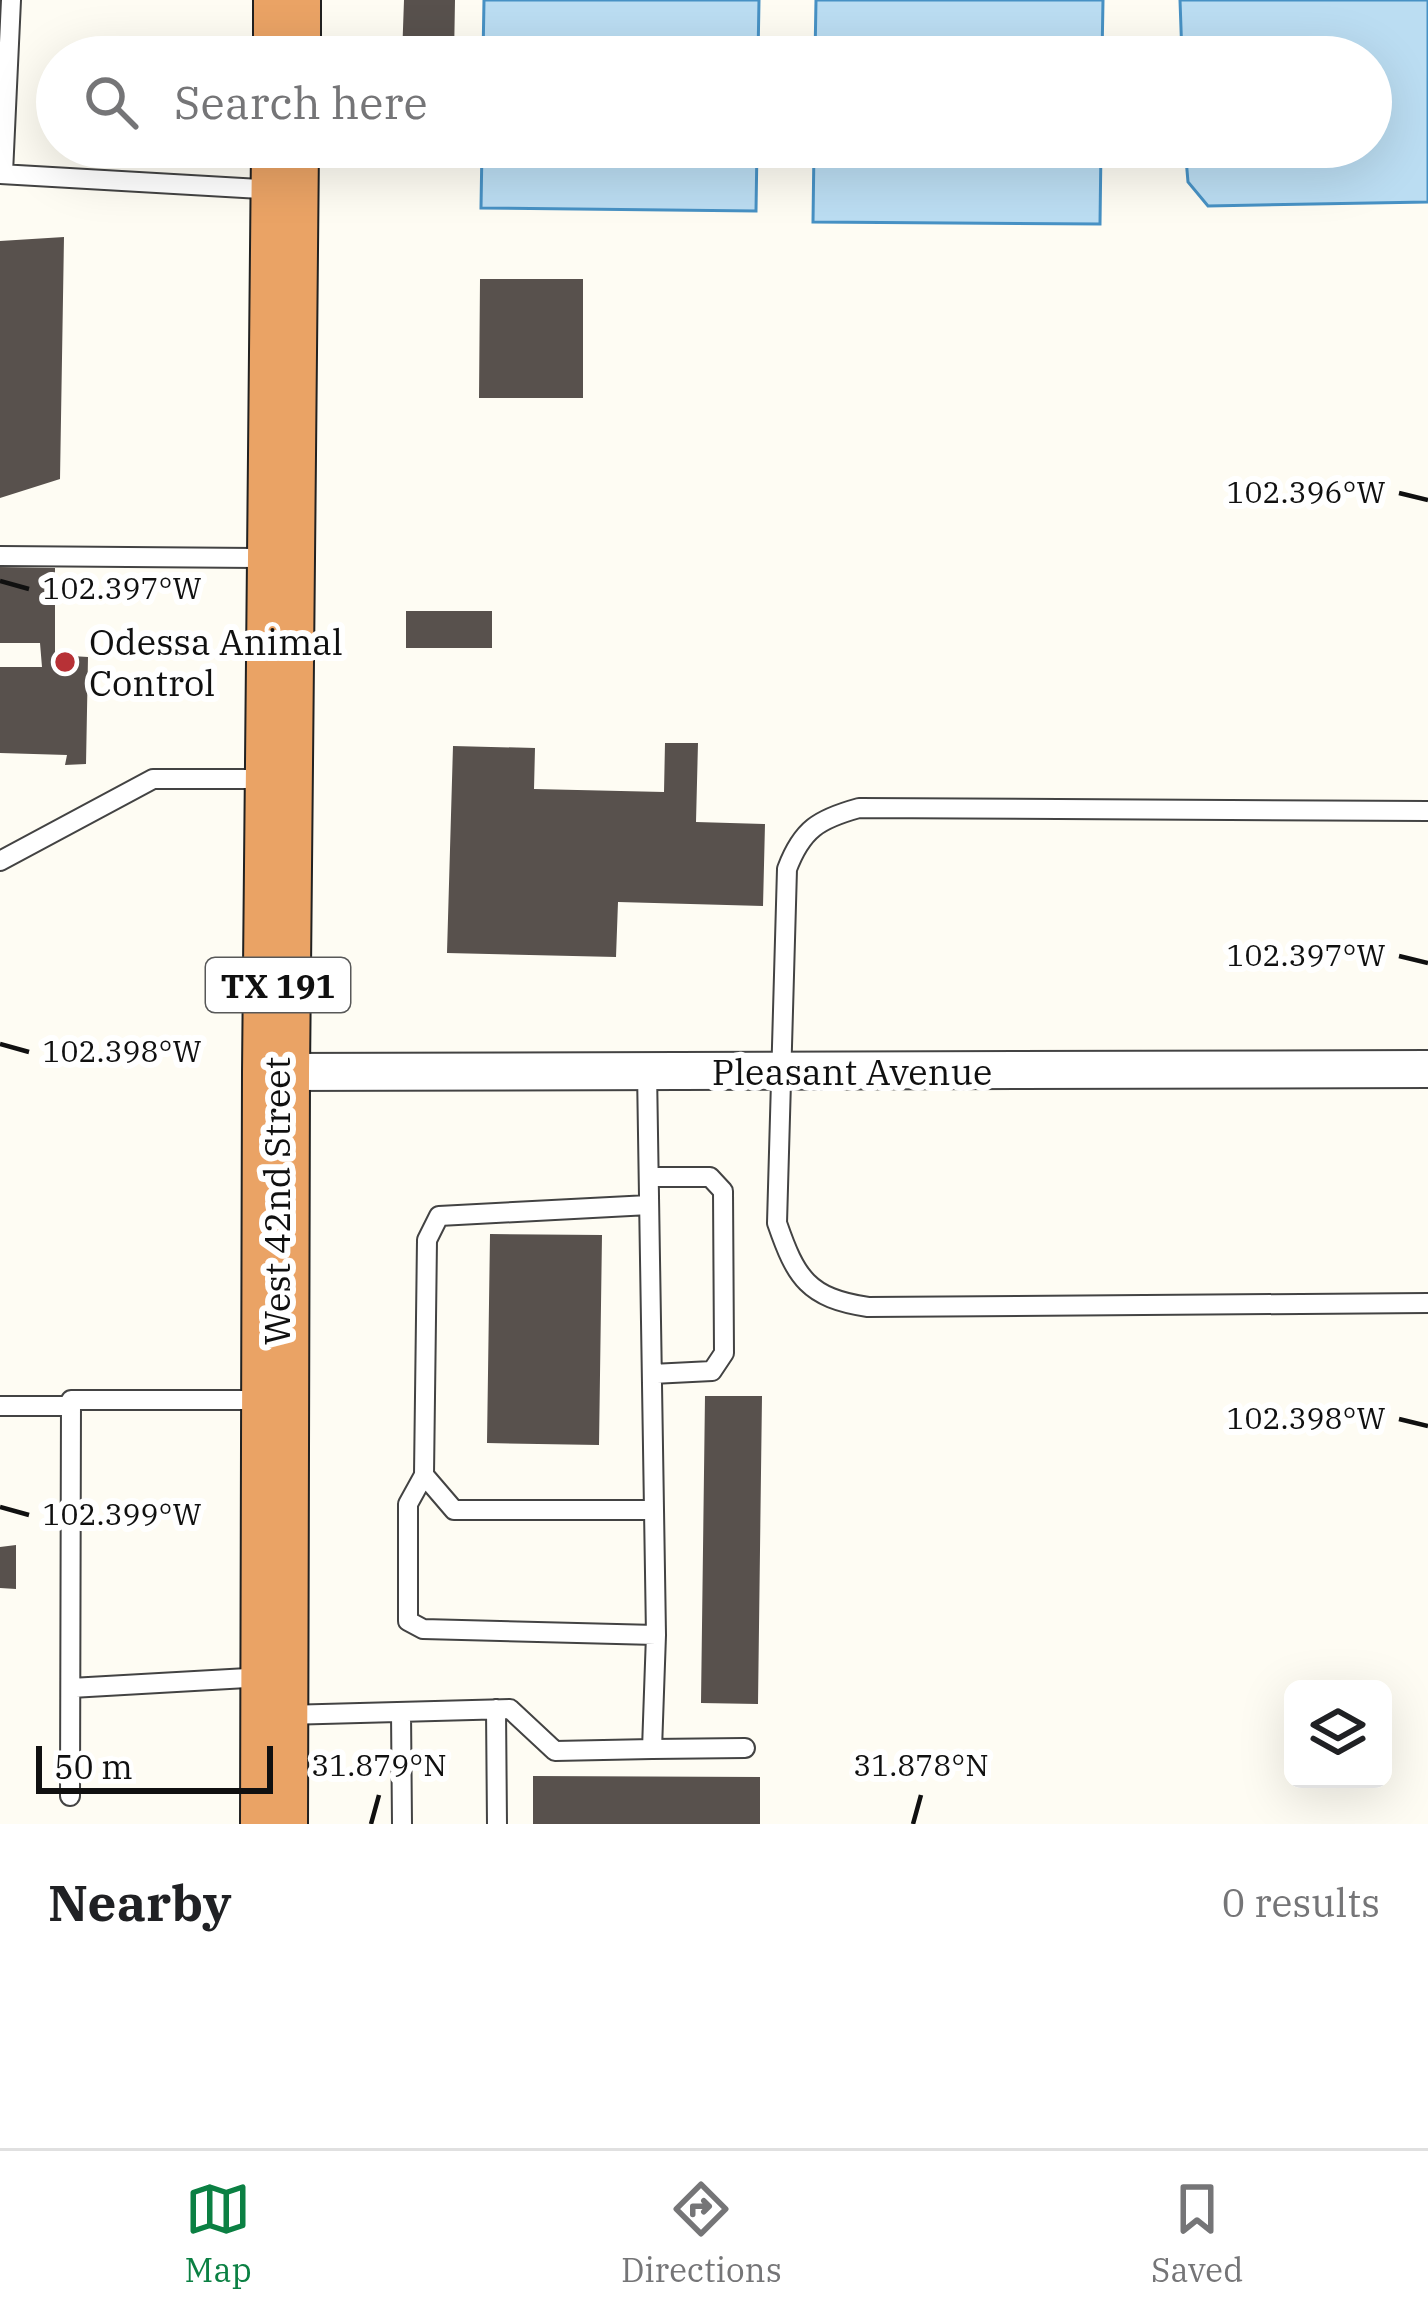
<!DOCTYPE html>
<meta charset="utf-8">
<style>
body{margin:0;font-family:"IBM Plex Serif",serif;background:#f6f6f6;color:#202124}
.controls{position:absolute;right:36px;bottom:36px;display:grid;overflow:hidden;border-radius:18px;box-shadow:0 12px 48px #0002}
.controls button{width:108px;height:108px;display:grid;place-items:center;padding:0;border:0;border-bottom:3px solid #e0e0e0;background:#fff;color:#202124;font:60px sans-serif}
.scale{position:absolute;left:36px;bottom:30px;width:237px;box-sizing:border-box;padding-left:12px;border:6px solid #101010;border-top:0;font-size:33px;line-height:42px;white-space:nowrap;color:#101010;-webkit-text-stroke:9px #fff;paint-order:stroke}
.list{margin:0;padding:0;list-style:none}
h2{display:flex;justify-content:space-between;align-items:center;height:156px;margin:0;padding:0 48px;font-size:51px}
h2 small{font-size:39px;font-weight:400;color:#757577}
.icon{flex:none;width:66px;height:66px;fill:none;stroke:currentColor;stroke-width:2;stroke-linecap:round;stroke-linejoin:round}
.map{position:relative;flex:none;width:1428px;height:1824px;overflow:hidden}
.search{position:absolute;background:#fff;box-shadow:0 12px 48px #0002;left:36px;right:36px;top:36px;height:132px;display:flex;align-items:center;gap:30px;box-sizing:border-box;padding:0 42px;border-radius:66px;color:#757577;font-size:45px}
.sheet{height:324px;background:#fff}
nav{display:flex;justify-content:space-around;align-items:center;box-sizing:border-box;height:168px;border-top:3px solid #e0e0e0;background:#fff;font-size:33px;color:#757577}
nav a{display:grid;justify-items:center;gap:6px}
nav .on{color:#0b8043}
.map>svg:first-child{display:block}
.water{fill:#bbddf2;stroke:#4791c4;stroke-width:3}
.building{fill:#58514d}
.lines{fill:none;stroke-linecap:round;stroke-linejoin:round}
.lane-casing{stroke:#434343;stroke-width:22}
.street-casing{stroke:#434343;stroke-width:40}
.highway-casing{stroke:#212121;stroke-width:70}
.lane{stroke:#fff;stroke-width:18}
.street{stroke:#fff;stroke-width:36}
.highway{stroke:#eaa365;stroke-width:66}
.ticks{fill:none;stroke:#101010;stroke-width:4.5}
.poi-dot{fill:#b73136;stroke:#fff;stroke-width:4.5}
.labels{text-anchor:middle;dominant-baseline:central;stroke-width:12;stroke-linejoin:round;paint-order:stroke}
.shield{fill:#fff;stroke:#585858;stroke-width:3}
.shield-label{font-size:33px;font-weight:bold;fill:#101010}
.poi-label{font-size:36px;fill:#101010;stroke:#fff;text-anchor:start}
.street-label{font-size:36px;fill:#101010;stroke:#fff}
.ticks-label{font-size:30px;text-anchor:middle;fill:#101010;stroke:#fff;stroke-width:12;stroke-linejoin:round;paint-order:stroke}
</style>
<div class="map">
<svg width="1428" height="1824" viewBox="0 0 1428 1824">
<rect width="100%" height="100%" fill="#fefcf3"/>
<!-- water -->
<path class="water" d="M484,0H759L758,57H483Z
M816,0H1103L1102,57H815Z
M1180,0H1428V202L1208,206L1188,182L1185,147H1371V57H1182Z
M482,147H757L756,211L481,208Z
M814,147H1101L1100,224L813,222Z"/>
<!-- building -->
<path class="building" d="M404,0H455L454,57H402Z
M64,237L60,479L0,498V241Z
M480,279H583V398H479Z
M0,567L55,568V655L88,657L86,764L65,765L67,755L0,753V667H42L40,643H0Z
M406,611H492V648H406Z
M665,743H698L696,822L765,824L763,906L618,902L616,957L447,953L453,746L535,748L534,789L664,792Z
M490,1234L602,1235L599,1445L487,1443Z
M705,1396H762L758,1704L701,1703Z
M16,1545V1589L0,1588V1547Z
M533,1776L760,1777V1824H533Z"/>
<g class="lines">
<defs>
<path id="lane" d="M3,173L11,0
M0,174L276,190
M0,556L273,558
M1428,811L859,808C819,819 802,829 787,869L777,1223C796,1278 808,1298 868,1307L1428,1303
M0,861L153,779H269
M649,1177H710L723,1191L724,1353L712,1371L652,1374
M649,1205L439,1216L427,1240L424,1475L454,1510H654
M0,1406H71
M424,1475L408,1504V1621L423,1629L656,1635
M71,1688L263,1677
M496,1709L497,1824
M401,1712L402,1824
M285,1715L510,1709L555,1751L652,1749L656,1635L647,1071
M652,1749L745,1748
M70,1796L71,1400H264"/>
<path id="street" d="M276,1072L1428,1069"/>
<path id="highway" d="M287,57V0
M274,1824L276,1072L285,147"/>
</defs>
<!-- lane casing -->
<use href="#lane" class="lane-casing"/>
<!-- street casing -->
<use href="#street" class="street-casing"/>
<!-- highway casing -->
<use href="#highway" class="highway-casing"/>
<!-- lane -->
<use href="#lane" class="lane"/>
<!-- street -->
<use href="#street" class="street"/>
<!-- highway -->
<use href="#highway" class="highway"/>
</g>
<!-- ticks -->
<path class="ticks" d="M1399,493L1428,500M0,581L29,589M1399,956L1428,963M0,1044L29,1052M1399,1419L1428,1426M0,1507L29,1515M371,1824L379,1795M913,1824L921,1795"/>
<!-- markers -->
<circle class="poi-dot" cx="65" cy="662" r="12"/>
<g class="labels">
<!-- shield labels -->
<rect class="shield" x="206" y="958" width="144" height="54" rx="9"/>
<g class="shield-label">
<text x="278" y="985">TX 191</text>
</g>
<!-- poi labels -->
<g class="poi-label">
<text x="89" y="641">Odessa Animal<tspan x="89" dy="41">Control</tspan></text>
</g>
<!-- street labels -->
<g class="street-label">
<text x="852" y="1071">Pleasant Avenue</text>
<text transform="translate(276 1201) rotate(-90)">West 42nd Street</text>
</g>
</g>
<g class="ticks-label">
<text x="1306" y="503">102.396°W</text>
<text x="122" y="599">102.397°W</text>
<text x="1306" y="966">102.397°W</text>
<text x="122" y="1062">102.398°W</text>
<text x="1306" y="1429">102.398°W</text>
<text x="122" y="1525">102.399°W</text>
<text x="379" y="1776">31.879°N</text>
<text x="921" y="1776">31.878°N</text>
</g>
</svg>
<div class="controls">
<button><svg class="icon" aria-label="layers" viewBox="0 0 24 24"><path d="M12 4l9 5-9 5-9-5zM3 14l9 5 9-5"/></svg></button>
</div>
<div class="scale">50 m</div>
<div class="search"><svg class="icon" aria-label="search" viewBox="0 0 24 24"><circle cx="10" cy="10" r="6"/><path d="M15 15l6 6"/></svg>Search here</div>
</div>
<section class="sheet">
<h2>Nearby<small>0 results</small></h2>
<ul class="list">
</ul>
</section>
<nav>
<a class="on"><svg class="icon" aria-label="map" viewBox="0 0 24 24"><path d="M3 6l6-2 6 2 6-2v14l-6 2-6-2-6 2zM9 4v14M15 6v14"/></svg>Map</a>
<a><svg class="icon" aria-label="directions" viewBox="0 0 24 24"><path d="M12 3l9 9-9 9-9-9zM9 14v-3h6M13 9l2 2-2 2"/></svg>Directions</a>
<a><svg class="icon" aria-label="saved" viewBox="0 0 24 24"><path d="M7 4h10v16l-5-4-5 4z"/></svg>Saved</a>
</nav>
